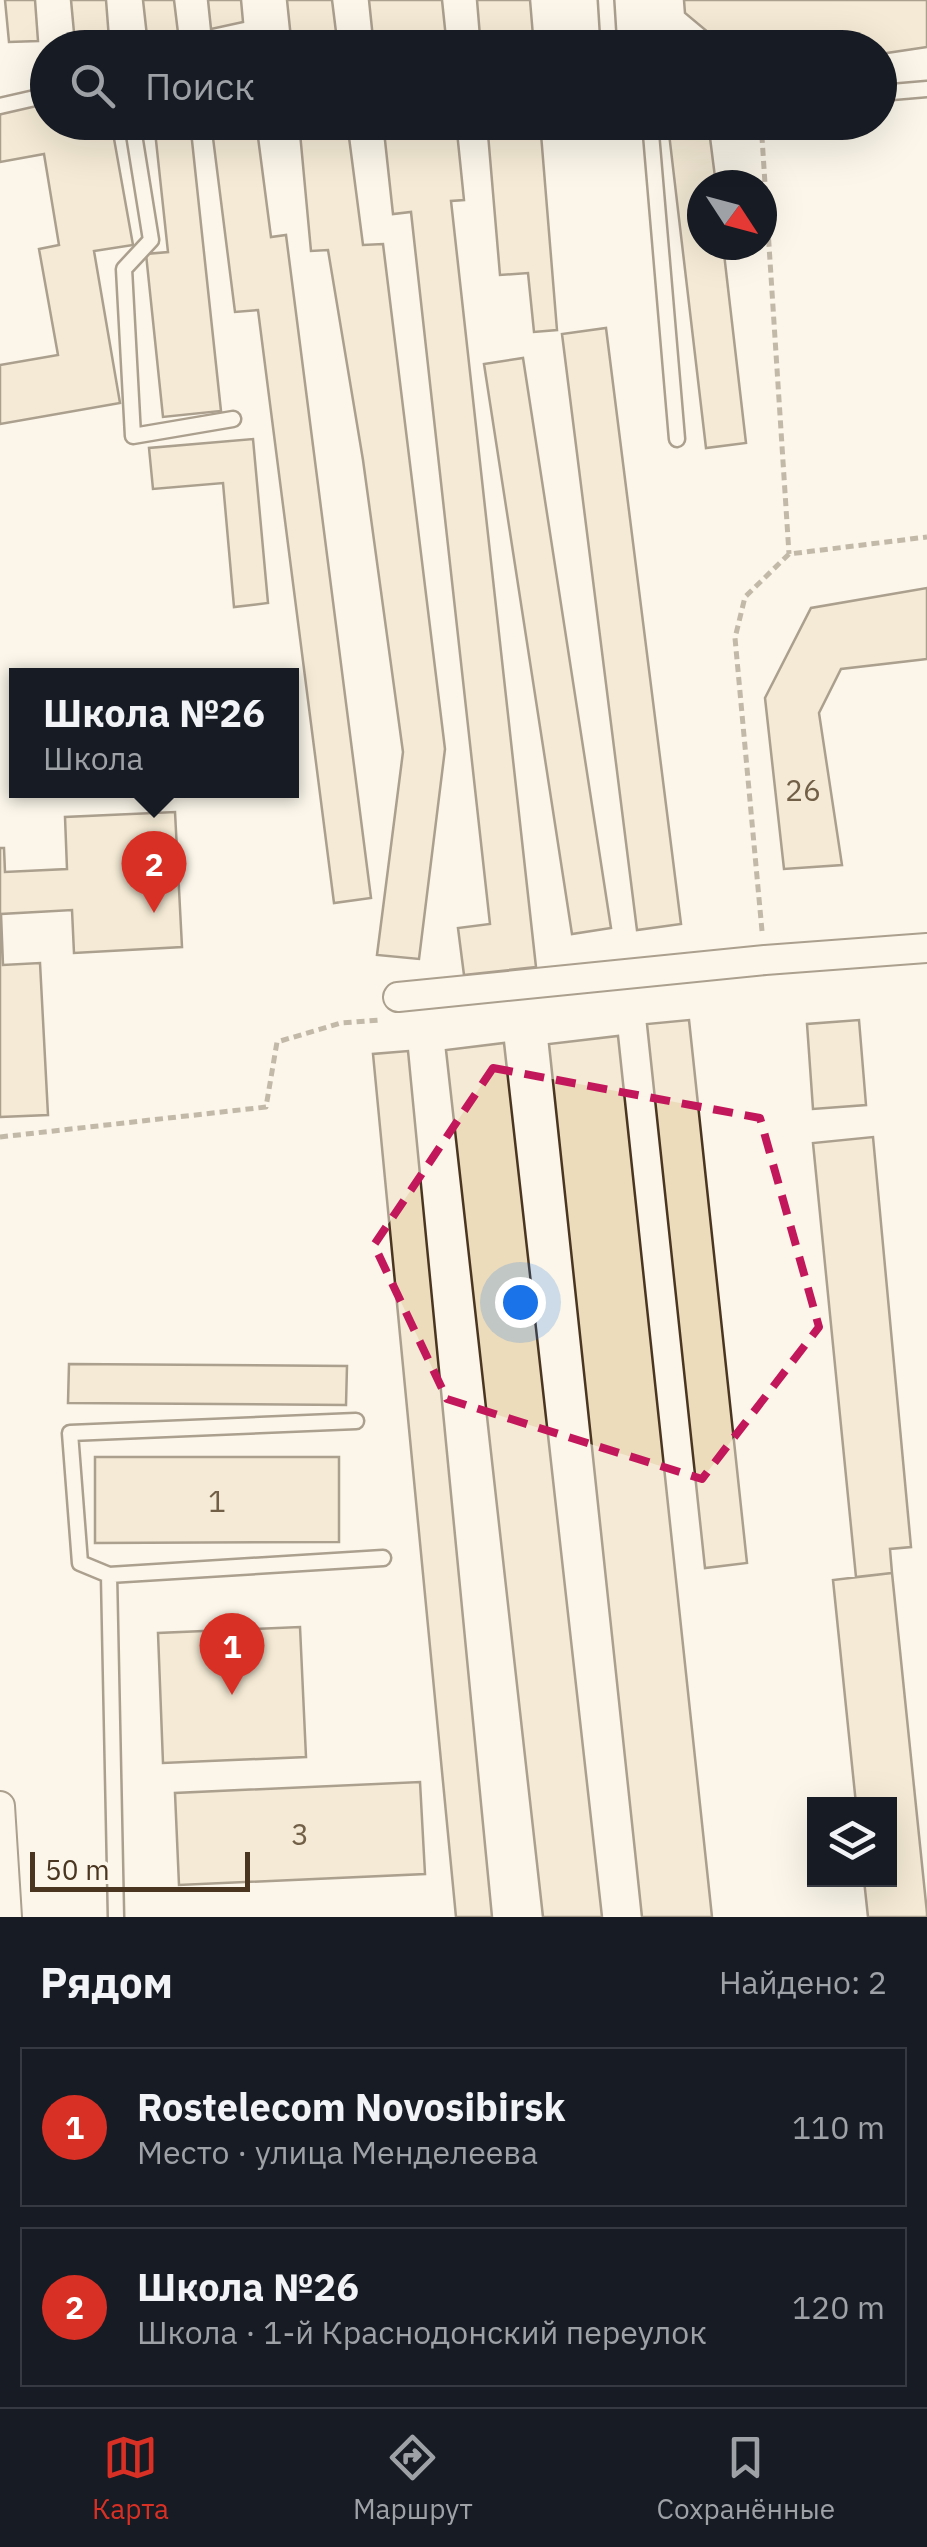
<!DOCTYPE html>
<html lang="ru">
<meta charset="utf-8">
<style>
body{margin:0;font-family:"IBM Plex Sans",sans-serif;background:#242831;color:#f1f3f6}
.controls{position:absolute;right:30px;bottom:30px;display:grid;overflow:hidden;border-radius:0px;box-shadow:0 10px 40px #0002}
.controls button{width:90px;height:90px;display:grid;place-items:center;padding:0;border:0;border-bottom:2px solid #363941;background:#171b24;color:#f1f3f6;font:50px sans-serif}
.compass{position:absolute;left:687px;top:170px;width:90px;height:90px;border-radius:50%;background:#171b24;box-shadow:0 10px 40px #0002;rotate:126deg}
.scale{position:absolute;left:30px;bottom:25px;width:220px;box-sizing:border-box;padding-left:10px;border:5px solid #4a3520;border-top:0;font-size:28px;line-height:35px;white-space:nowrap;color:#4a3520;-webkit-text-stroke:8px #fbf6e9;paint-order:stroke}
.you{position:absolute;left:520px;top:1302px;width:35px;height:35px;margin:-25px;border:8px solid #fff;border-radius:50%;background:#1a73e8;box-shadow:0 0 0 15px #1a73e833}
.badge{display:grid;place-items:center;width:65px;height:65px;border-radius:50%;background:#d93025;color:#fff;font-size:32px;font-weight:700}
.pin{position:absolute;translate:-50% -82px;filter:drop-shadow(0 2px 5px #0008)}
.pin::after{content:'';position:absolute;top:52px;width:35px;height:30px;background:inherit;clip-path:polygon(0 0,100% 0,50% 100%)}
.popup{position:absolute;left:9px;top:668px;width:290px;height:130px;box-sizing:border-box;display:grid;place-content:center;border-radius:0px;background:#171b24;filter:drop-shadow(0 2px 8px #0005);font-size:32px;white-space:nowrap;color:#9ea1a6}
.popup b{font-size:38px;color:#f1f3f6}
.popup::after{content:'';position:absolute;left:50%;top:100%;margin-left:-20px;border:20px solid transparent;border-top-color:#171b24}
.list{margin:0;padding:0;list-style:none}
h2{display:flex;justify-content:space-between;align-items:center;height:130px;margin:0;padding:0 40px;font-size:42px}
h2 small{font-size:32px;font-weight:400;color:#9ea1a6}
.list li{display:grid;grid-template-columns:65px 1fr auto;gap:30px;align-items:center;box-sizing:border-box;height:160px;margin:0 20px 20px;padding:0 20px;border:2px solid #363941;border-radius:0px}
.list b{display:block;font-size:38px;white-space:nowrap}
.list p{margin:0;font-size:32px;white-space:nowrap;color:#9ea1a6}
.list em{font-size:32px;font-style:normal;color:#9ea1a6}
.icon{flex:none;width:55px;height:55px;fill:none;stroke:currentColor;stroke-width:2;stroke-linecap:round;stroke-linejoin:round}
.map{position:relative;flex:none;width:927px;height:1917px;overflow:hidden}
.search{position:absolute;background:#171b24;box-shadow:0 10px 40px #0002;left:30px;right:30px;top:30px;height:110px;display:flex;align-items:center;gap:25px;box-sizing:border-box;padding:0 35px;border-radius:55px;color:#9ea1a6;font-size:38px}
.sheet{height:490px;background:#171b24}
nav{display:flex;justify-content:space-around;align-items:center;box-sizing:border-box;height:140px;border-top:2px solid #363941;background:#171b24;font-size:28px;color:#9ea1a6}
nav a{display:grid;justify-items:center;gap:5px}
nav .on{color:#d93025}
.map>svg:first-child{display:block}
.building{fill:#ecdcbc;stroke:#4a3520;stroke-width:2.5}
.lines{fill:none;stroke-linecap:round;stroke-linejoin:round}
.service-casing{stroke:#4a3520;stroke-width:19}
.minor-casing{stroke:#4a3520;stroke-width:32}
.path{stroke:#7f6f5c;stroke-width:5;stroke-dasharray:8 5;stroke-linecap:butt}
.service{stroke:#fbf6e9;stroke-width:14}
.minor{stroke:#fbf6e9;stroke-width:28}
.marked{fill:none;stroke:#c2185b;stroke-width:8;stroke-dasharray:20 12;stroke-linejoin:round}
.labels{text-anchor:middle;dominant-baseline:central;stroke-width:8;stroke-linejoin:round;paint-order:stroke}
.number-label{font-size:30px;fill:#725f47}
</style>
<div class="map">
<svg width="927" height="1917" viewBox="0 0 927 1917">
<rect width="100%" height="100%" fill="#fbf6e9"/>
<!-- building -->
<path class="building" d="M5,0H35L38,41L9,42Z
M71,0H106L109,39L75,43Z
M143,0H174L178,33L147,36Z
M208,0H241L243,22L211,29Z
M287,0H332L338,48H292Z
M369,0H442L447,48H374Z
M477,0H530L534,48H481Z
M684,0H927V47L880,54V48H727L685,13Z
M48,102V122H111L133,245L94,251L120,403L0,424V365L58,355L39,249L59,245L44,154L0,162V111Z
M154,122H190L221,411L163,417L146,254L168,252Z
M211,122H256L271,237L286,235L371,898L334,903L258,310L235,312Z
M299,122H347L363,245L383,244L445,749L419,959L377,955L403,752L363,460L328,250L311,251Z
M383,122H456L464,200L451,201L536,967L464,975L458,928L490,924L411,212L393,214Z
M487,122H540L557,330L534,332L528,273L500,275Z
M708,122L716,185H702V245H723L746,443L706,448L668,125Z
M606,328L681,924L637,930L562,334Z
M523,358L611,928L572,934L484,364Z
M253,439L268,603L234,607L223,483L153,489L149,448Z
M927,588V659L841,669L819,713L842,865L784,869L765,698L811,608Z
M175,812L182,947L74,953L72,910L1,914L3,965L40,963L48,1115L0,1117V848H4L5,872L67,869L65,817Z
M689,1020L747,1563L705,1568L647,1024Z
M859,1020L866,1105L813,1109L807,1024Z
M618,1036L712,1917H642L549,1044Z
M504,1043L602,1917H543L446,1050Z
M408,1051L492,1917H456L373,1054Z
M873,1137L911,1547L890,1549L892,1573L856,1577L813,1143Z
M69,1364L347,1366L346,1405L68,1403Z
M95,1457H339V1542L95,1543Z
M892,1573L927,1913V1917H868L864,1880H890V1804H856L833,1580Z
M300,1627L306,1757L163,1763L158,1633Z
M420,1782L425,1874L179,1885L175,1793Z"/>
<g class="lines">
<defs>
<path id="service" d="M606,0L609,48
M880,93L927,89
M0,106L48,95
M132,122L151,240L124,269L133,436L233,419
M650,122L677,439
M356,1421L70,1433L80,1563L109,1575L383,1558
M109,1575L116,1917"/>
<path id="minor" d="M398,997L765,960L927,948
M0,1806L7,1917"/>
</defs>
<!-- service casing -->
<use href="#service" class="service-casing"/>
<!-- minor casing -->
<use href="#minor" class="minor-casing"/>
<!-- path -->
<path class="path" d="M761,122L789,554
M762,931L735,638L745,597L789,554L927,537
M0,1137L266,1107L277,1042L341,1023L380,1020"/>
<!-- service -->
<use href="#service" class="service"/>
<!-- minor -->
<use href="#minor" class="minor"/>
</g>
<!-- marked area -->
<path d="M0 0H927V1917H0ZM493,1068L760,1118L819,1327L702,1479L447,1399L374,1245Z" fill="#fbf6e9" fill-opacity=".55" fill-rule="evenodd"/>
<path class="marked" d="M493,1068L760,1118L819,1327L702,1479L447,1399L374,1245Z"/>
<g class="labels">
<!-- number labels -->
<g class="number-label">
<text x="803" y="789">26</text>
<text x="217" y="1500">1</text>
<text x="300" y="1833">3</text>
</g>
</g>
</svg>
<div class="controls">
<button><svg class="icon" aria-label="layers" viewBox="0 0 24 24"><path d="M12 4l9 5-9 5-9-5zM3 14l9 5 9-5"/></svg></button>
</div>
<svg class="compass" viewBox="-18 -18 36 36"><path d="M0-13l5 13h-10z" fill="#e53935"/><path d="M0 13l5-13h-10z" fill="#9ea1a6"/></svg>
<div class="scale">50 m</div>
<div class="you"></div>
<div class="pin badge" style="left:232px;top:1695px">1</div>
<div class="pin badge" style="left:154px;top:913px">2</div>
<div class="popup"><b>Школа №26</b>Школа</div>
<div class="search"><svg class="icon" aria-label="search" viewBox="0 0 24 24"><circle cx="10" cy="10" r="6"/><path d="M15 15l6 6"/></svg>Поиск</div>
</div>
<section class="sheet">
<h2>Рядом<small>Найдено: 2</small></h2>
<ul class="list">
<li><span class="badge">1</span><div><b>Rostelecom Novosibirsk</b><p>Место · улица Менделеева</p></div><em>110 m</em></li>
<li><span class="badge">2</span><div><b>Школа №26</b><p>Школа · 1-й Краснодонский переулок</p></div><em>120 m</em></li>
</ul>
</section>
<nav>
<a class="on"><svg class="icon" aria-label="map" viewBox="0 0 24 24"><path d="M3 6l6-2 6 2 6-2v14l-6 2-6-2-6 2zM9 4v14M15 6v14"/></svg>Карта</a>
<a><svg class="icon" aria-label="directions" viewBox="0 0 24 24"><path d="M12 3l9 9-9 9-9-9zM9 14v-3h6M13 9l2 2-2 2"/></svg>Маршрут</a>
<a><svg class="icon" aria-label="saved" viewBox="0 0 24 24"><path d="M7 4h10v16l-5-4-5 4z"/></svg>Сохранённые</a>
</nav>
